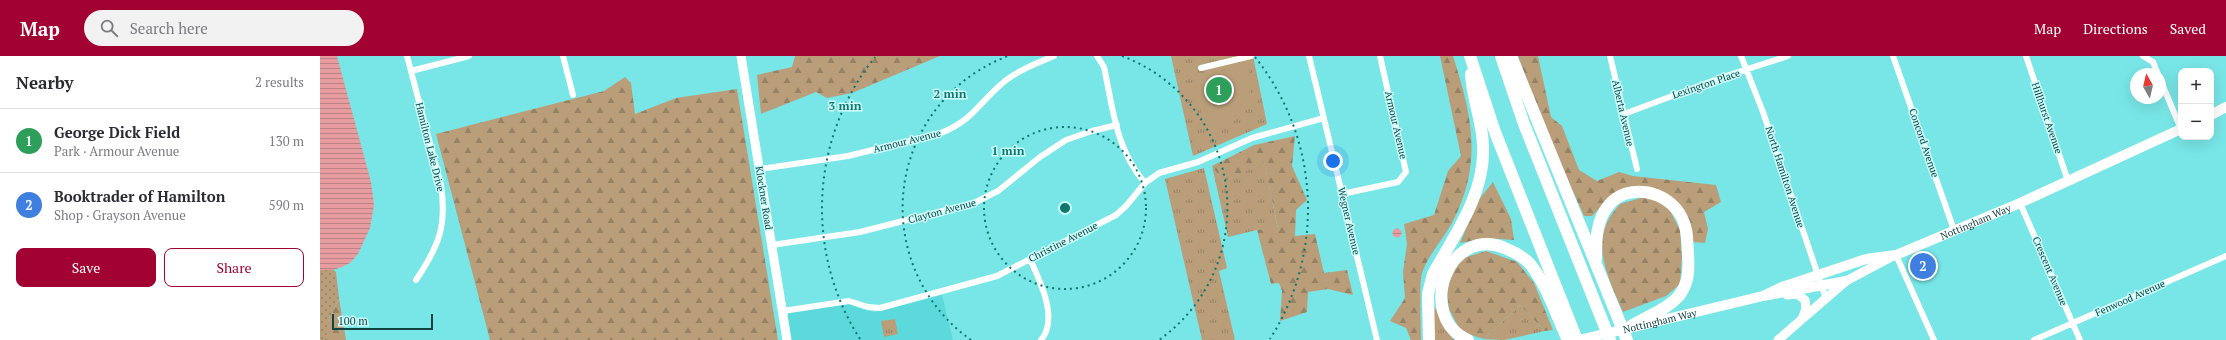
<!DOCTYPE html>
<meta charset="utf-8">
<style>
body{margin:0;font-family:"PT Serif",serif;background:#f2f2f3;color:#2b2b33}
.controls{position:absolute;right:12px;top:12px;display:grid;overflow:hidden;border-radius:8px;box-shadow:0 4px 16px #0002}
.controls button{width:36px;height:36px;display:grid;place-items:center;padding:0;border:0;border-bottom:1px solid #e1e1e2;background:#fff;color:#2b2b33;font:20px sans-serif}
.compass{position:absolute;left:1810px;top:12px;width:36px;height:36px;border-radius:50%;background:#fff;box-shadow:0 4px 16px #0002;rotate:352deg}
.scale{position:absolute;left:12px;bottom:10px;width:101px;box-sizing:border-box;padding-left:4px;border:2px solid #124343;border-top:0;font-size:11px;line-height:14px;white-space:nowrap;color:#124343;-webkit-text-stroke:3px #cbfdfd;paint-order:stroke}
.you{position:absolute;left:1013px;top:105px;width:14px;height:14px;margin:-10px;border:3px solid #fff;border-radius:50%;background:#1a73e8;box-shadow:0 0 0 6px #1a73e833}
.badge{display:grid;place-items:center;width:26px;height:26px;border-radius:50%;background:#a20231;color:#fff;font-size:13px;font-weight:700}
.pin{position:absolute;translate:-50% -50%;border:2px solid #fff;box-shadow:0 1px 4px #0006}
.list{margin:0;padding:0;list-style:none}
h2{display:flex;justify-content:space-between;align-items:center;height:52px;margin:0;padding:0 16px;font-size:17px}
h2 small{font-size:13px;font-weight:400;color:#7c7c81}
.list li{display:grid;grid-template-columns:26px 1fr auto;gap:12px;align-items:center;box-sizing:border-box;height:64px;padding:0 16px;border-top:1px solid #e1e1e2}
.list b{display:block;font-size:15px;white-space:nowrap}
.list p{margin:0;font-size:13px;white-space:nowrap;color:#7c7c81}
.list em{font-size:13px;font-style:normal;color:#7c7c81}
.actions{display:flex;gap:8px;padding:12px 16px}
.actions a{flex:1;padding:9px 0;border:1px solid #a20231;border-radius:8px;text-align:center;font-size:14px;color:#a20231}
.actions .main{background:#a20231;color:#fff}
.icon{flex:none;width:22px;height:22px;fill:none;stroke:currentColor;stroke-width:2;stroke-linecap:round;stroke-linejoin:round}
.map{position:relative;flex:none;width:1906px;height:284px;overflow:hidden}
header{display:flex;align-items:center;gap:24px;box-sizing:border-box;height:56px;padding:0 20px;background:#a20231;color:#fff}
header strong{font-size:19px}
nav{display:flex;gap:22px;margin-inline-start:auto;font-size:14px}
.search{width:280px;height:36px;background:#f2f2f3;display:flex;align-items:center;gap:10px;box-sizing:border-box;padding:0 14px;border-radius:22px;color:#7c7c81;font-size:15px}
main{display:flex}
aside{flex:1;background:#fff}
.map>svg:first-child{display:block}
.built{fill:#5cd9db}
.grass{fill:url(#grass-tufts)}
.forest{fill:url(#forest-firs)}
.garden{fill:url(#garden-dots)}
.pitch{fill:#b99e79}
.water{fill:url(#water-rules)}
.lines{fill:none;stroke-linecap:round;stroke-linejoin:round}
.street{stroke:#fff;stroke-width:6}
.secondary{stroke:#fff;stroke-width:9}
.primary{stroke:#fff;stroke-width:10}
.highway{stroke:#fff;stroke-width:12}
.ring{fill:none;stroke:#0f766e;stroke-width:2;stroke-dasharray:2 4}
.labels{text-anchor:middle;dominant-baseline:central;stroke-width:3;stroke-linejoin:round;paint-order:stroke}
.street-label{font-size:10px;fill:#124343;stroke:#cbfdfd}
.centre{fill:#0f766e;stroke:#cbfdfd;stroke-width:2}
.ring-label{font-size:12px;text-anchor:middle;font-weight:bold;fill:#0f766e;stroke:#cbfdfd;stroke-width:3;stroke-linejoin:round;paint-order:stroke}
</style>
<header>
<strong>Map</strong>
<div class="search"><svg class="icon" aria-label="search" viewBox="0 0 24 24"><circle cx="10" cy="10" r="6"/><path d="M15 15l6 6"/></svg>Search here</div>
<nav><a>Map</a><a>Directions</a><a>Saved</a></nav>
</header>
<main>
<aside>
<h2>Nearby<small>2 results</small></h2>
<ul class="list">
<li><span class="badge" style="background:#2e9e5b">1</span><div><b>George Dick Field</b><p>Park · Armour Avenue</p></div><em>130 m</em></li>
<li><span class="badge" style="background:#3f7fe0">2</span><div><b>Booktrader of Hamilton</b><p>Shop · Grayson Avenue</p></div><em>590 m</em></li>
</ul>
<div class="actions"><a class="main">Save</a><a>Share</a></div>
</aside>
<div class="map">
<svg width="1906" height="284" viewBox="0 0 1906 284">
<defs>
<pattern id="grass-tufts" width="24" height="20" patternUnits="userSpaceOnUse"><rect width="24" height="20" fill="#b99e79"/><path d="M3 7l-1-3M5 7V3M7 7l1-3M15 17l-1-3M17 17v-4M19 17l1-3" fill="none" stroke="#958265"/></pattern>
<pattern id="forest-firs" width="22" height="20" patternUnits="userSpaceOnUse"><rect width="22" height="20" fill="#b99e79"/><path d="M5 1l3.5 6h-7zM16 11l3.5 6h-7z" fill="#958265"/></pattern>
<pattern id="garden-dots" width="8" height="8" patternUnits="userSpaceOnUse"><rect width="8" height="8" fill="#b99e79"/><path d="M2 2h.1M6 6h.1" fill="none" stroke="#958265" stroke-width="1.8" stroke-linecap="round"/></pattern>
<pattern id="water-rules" width="6" height="5" patternUnits="userSpaceOnUse"><rect width="6" height="5" fill="#e79da0"/><path d="M0 2.5h6" fill="none" stroke="#ba8284"/></pattern>
</defs>
<rect width="100%" height="100%" fill="#78e6e7"/>
<!-- built -->
<path class="built" d="M622,239L633,284H471L467,260L469,257L526,247L544,254L555,256Z"/>
<!-- grass -->
<path class="grass" d="M851,0H933L947,68L873,100Z
M944,105L958,173L937,174L908,181L892,110L903,126Z
M884,112L907,212L899,215L915,284H882L845,123Z
M1112,247L1132,282L1135,284H1112Z
M1200,249L1225,275L1184,284L1164,283Z
M575,263L578,278L564,281L561,265Z"/>
<!-- forest -->
<path class="forest" d="M475,0H620L532,37L507,42L496,36L441,58L437,19L472,11Z
M1120,0H1133C1152,60 1163,106 1133,165C1124,182 1108,199 1102,217C1099,228 1101,270 1101,284H1091L1086,272L1070,265L1085,242L1083,216L1087,188L1084,168L1114,159L1128,115L1141,100Z
M1198,0H1218L1231,61L1242,70L1259,114L1277,125L1299,116L1313,120L1396,129L1401,146L1384,156L1388,173L1385,187L1373,186C1365,128 1340,140 1293,138L1272,160H1264L1221,64Z
M305,21L311,27L315,58L356,42L417,33L458,284H170L116,78L284,35Z
M975,80L972,110L987,144L976,154L975,180L995,178L1004,217L1027,214L1033,239L1008,233L988,236L987,256L960,265L962,235L959,227L951,228L937,174L958,172L944,106L903,126L892,110L934,89Z
M1173,126L1191,163L1194,184L1166,182L1140,187L1157,146Z
M1324,141L1346,147L1360,174L1362,201L1360,228L1346,240L1303,256C1292,231 1274,196 1286,169C1289,161 1295,154 1300,148Z
M1166,195L1197,206L1214,227L1233,274L1225,275L1200,249L1164,283L1141,276L1129,253L1126,229L1140,203Z
M19,242L26,284H2L5,283L8,274V266Z"/>
<!-- garden -->
<path class="garden" d="M0,214H13L16,216L19,242L8,266V274L5,284H0Z"/>
<!-- pitch -->
<path class="pitch" d="M928,7C935,46 925,64 889,81L872,26L874,23Z"/>
<!-- water -->
<path class="water" d="M0,0H17L51,126L54,149L50,172L38,198L30,207L22,211L13,214H0Z
M1072.5 177a4.5 4.5 0 1 1 9 0a4.5 4.5 0 1 1-9 0Z"/>
<g class="lines">
<!-- street -->
<path class="street" d="M87,0L121,129C127,170 119,190 96,224
M243,0L253,39
M777,0L784,11C793,53 796,94 825,127
M989,0L1057,284
M1290,0L1317,113
M1421,0L1443,56L1506,243
M1573,0L1634,174
M1706,0L1748,125
M1823,0L1833,6L1838,18
M881,12L931,0
M91,15L149,0
M1840,23L1861,73
M1304,58L1403,21L1468,0
M440,113L528,100L621,77C655,63 659,46 685,25C699,14 717,7 734,0
M1022,138L1078,126L1086,116L1060,0
M1700,147L1760,284
M452,189L540,176L654,147L678,135L720,101L746,84L772,75L797,69
M1576,199L1614,284
M710,203C720,225 739,263 721,284
M463,255L529,245L548,251L560,252L677,220L796,159L806,150L825,127L839,117L878,106L932,82L1004,62
M1714,284L1906,200"/>
<!-- secondary -->
<path class="secondary" d="M421,0L467,284
M1467,239L1477,238L1485,244L1486,253L1482,263
M1458,284L1526,225L1573,200"/>
<!-- primary -->
<g class="primary">
<path d="M1891,59L1906,51"/>
<path id="s1" d="M1443,240L1462,231L1546,203L1576,199L1700,147L1861,73"/>
<path id="s2" d="M1259,284L1443,240L1526,225"/>
</g>
<!-- highway -->
<path class="highway" d="M1150,0L1175,76L1257,284
M1181,0L1204,68L1290,284
M1191,0L1307,284
M1276,203C1276,185 1276,165 1288,150C1308,125 1349,135 1362,162C1368,173 1367,186 1368,198C1369,214 1369,228 1358,241C1345,255 1324,261 1308,272
M1109,284L1108,238L1113,218C1135,178 1165,138 1163,91C1163,66 1152,43 1151,18
M1148,284C1095,261 1128,166 1187,193C1194,196 1204,201 1210,208C1227,229 1236,259 1248,284"/>
</g>
<!-- distance rings -->
<g class="ring">
<circle cx="745" cy="152" r="81"/>
<path d="M651 284A162 162 0 0 1 688 0M802 0A162 162 0 0 1 839 284"/>
<path d="M540 283A243 243 0 0 1 555 1M935 1A243 243 0 0 1 950 283"/>
</g>
<g class="labels">
<!-- street labels -->
<g class="street-label">
<text transform="translate(1386 28) rotate(-19)">Lexington Place</text>
<text transform="translate(1303 57) rotate(77)">Alberta Avenue</text>
<text transform="translate(1727 62) rotate(71)">Hillhurst Avenue</text>
<text transform="translate(1076 69) rotate(77)">Armour Avenue</text>
<text transform="translate(587 85) rotate(-14)">Armour Avenue</text>
<text transform="translate(1604 87) rotate(71)">Concord Avenue</text>
<text transform="translate(110 91) rotate(76)">Hamilton Lake Drive</text>
<text transform="translate(1465 121) rotate(72)">North Hamilton Avenue</text>
<text transform="translate(444 142) rotate(81)">Klockner Road</text>
<text transform="translate(622 155) rotate(-15)">Clayton Avenue</text>
<text transform="translate(1029 165) rotate(77)">Wegner Avenue</text>
<text stroke="none"><textPath href="#s1" startOffset="226">Nottingham Way</textPath></text>
<text transform="translate(743 186) rotate(-27)">Christine Avenue</text>
<text transform="translate(1730 215) rotate(67)">Crescent Avenue</text>
<text transform="translate(1810 242) rotate(-24)">Fenwood Avenue</text>
<text stroke="none"><textPath href="#s2" startOffset="83">Nottingham Way</textPath></text>
</g>
</g>
<circle cx="745" cy="152" r="6" class="centre"/>
<g class="ring-label">
<text x="630" y="42">2 min</text>
<text x="525" y="54">3 min</text>
<text x="688" y="99">1 min</text>
</g>
</svg>
<div class="controls">
<button>+</button>
<button>−</button>
</div>
<svg class="compass" viewBox="-18 -18 36 36"><path d="M0-13l5 13h-10z" fill="#e53935"/><path d="M0 13l5-13h-10z" fill="#7c7c81"/></svg>
<div class="scale">100 m</div>
<div class="you"></div>
<div class="pin badge" style="left:899px;top:34px;background:#2e9e5b">1</div>
<div class="pin badge" style="left:1603px;top:210px;background:#3f7fe0">2</div>
</div>
</main>
